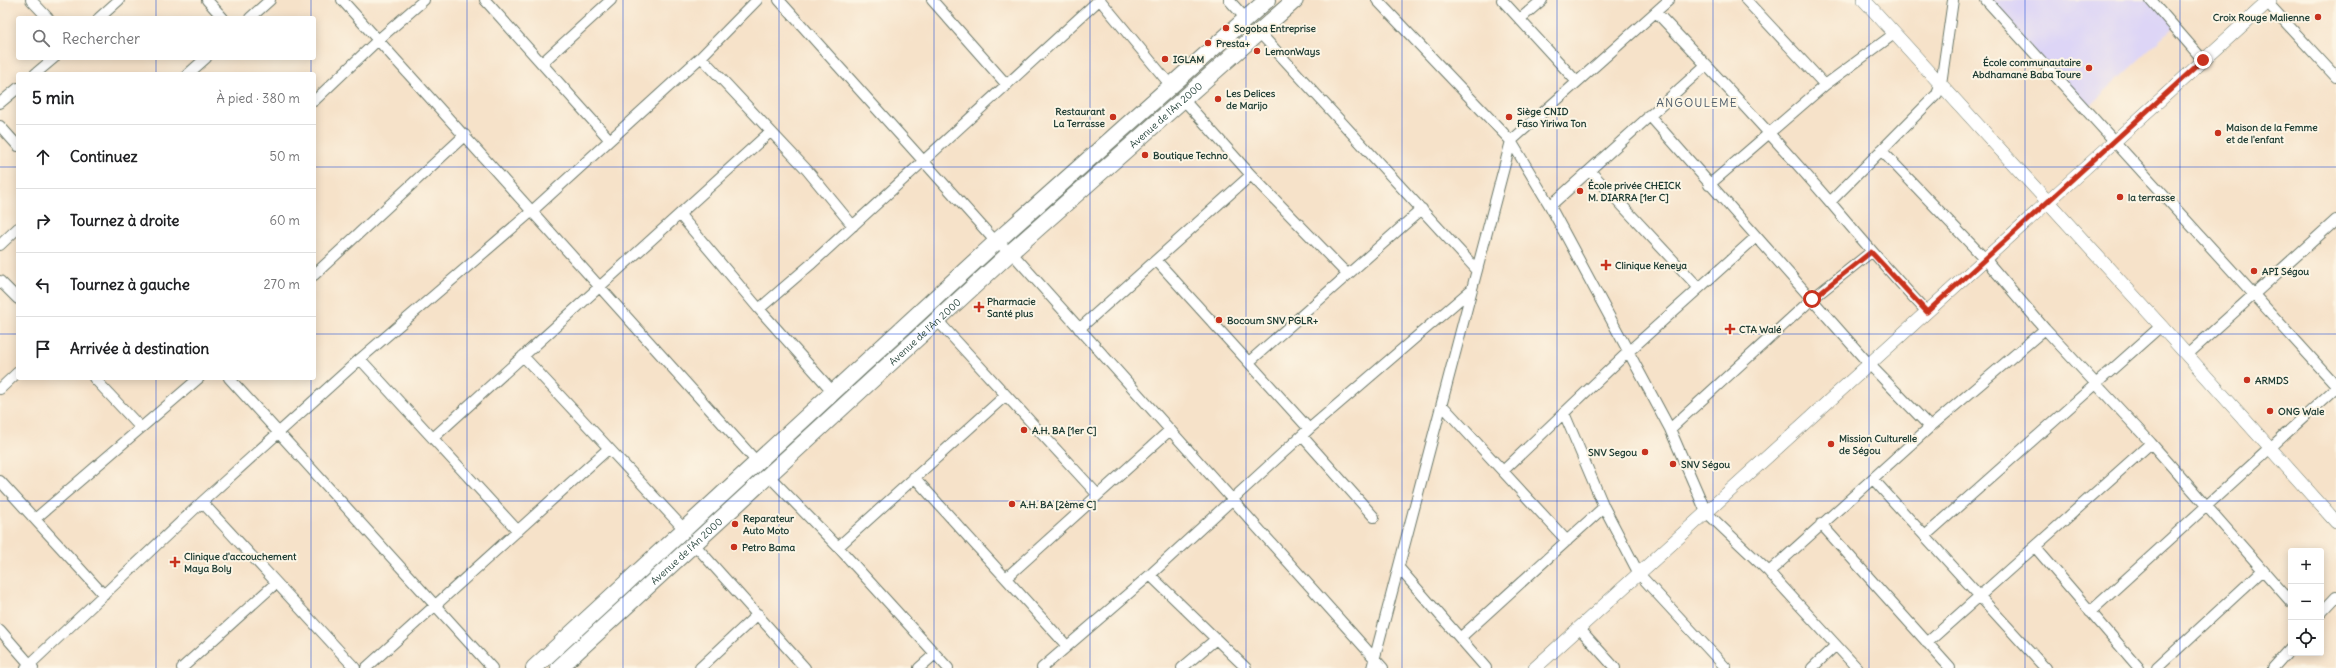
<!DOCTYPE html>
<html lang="fr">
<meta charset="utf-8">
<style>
body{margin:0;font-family:Delius,sans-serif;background:#f6f6f6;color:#202124}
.controls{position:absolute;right:12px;bottom:12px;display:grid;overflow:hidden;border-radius:4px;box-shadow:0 2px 10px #0003}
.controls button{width:36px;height:36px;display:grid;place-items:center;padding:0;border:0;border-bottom:1px solid #e0e0e0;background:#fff;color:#202124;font:20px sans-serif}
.stop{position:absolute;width:12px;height:12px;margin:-9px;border:3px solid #c8321e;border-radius:50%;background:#fff}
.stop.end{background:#c8321e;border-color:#fff;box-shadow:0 1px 4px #0008}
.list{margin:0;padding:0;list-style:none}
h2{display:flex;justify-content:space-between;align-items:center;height:52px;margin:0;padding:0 16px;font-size:17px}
h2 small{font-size:13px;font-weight:400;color:#757577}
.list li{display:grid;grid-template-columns:26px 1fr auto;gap:12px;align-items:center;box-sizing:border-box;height:64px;padding:0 16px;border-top:1px solid #e0e0e0}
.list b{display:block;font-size:15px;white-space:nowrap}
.list em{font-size:13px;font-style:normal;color:#757577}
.icon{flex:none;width:22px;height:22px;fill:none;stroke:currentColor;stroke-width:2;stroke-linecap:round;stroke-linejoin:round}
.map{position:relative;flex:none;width:2336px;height:668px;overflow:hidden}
.search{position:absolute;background:#fff;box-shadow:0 2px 10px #0003;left:16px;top:16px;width:300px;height:44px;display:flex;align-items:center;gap:10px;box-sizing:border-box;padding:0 14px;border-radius:4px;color:#757577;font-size:15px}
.panel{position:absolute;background:#fff;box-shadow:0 2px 10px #0003;left:16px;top:72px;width:300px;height:308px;border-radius:4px}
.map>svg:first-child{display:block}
.built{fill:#ddd5f6}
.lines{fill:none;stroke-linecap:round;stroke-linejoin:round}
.minor-casing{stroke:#6a7768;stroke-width:12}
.tertiary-casing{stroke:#6a7768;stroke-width:14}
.primary-casing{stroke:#6a7768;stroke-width:18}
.minor{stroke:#fff;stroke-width:10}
.tertiary{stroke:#fff;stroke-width:13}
.primary{stroke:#fff;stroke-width:16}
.route{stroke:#c8321e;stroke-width:5}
.grid{fill:none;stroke:#1d4ed8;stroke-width:1;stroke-opacity:0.55}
.poi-dot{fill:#c8321e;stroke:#fcf5e5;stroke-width:1.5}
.labels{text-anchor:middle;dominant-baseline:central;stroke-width:4;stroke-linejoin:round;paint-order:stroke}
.poi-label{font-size:10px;font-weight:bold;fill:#1f3d34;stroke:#fcf5e5;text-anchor:start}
.street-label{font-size:10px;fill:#1f3d34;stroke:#fcf5e5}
.quarter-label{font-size:12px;letter-spacing:1px;fill:#52606c;stroke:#fcf5e5}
</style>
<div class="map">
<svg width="2336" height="668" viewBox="0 0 2336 668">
<rect width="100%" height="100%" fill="#fcf5e5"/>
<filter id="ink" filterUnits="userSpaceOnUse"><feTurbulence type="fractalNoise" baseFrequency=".025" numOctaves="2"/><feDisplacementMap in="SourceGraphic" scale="8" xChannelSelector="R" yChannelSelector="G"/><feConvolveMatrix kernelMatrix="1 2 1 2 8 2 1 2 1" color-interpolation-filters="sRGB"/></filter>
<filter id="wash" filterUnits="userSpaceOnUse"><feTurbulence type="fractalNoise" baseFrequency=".012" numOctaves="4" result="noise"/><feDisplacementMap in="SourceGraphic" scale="16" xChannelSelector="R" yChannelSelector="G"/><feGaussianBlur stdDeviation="0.9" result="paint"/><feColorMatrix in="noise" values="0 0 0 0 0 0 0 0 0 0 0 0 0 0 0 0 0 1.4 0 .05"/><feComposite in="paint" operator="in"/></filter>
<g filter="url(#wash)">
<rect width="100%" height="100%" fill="#f6e2c9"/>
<!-- built -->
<path class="built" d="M1986,0H2151L2175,26L2085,110Z"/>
</g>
<g filter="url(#ink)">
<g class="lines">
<defs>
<path id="minor" d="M31,0L48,18
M207,0L223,18
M342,0L757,462
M485,0L610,140
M779,0L996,242L1011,252L1383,668
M932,0L1007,85
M1100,0L1172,87
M1229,0L1246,19
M1377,0L1511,141L1550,206L1670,429L1706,512L1769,572L1857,668
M1502,0L1577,82
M1746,0L1825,85
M1986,0L2336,385
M2151,0L2203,60
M2265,0L2336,77
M1656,12C1715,74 1774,137 1830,202C1862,240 1893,276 1927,312
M99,18L119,0
M250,18L270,0
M1520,19L1542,0
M1259,32L1477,270
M701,57L807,170L853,226
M542,63L611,0
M35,74L54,58
M188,74L206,58
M1182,98L1251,175L1347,274
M314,101L378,40L424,0
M0,103L18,88
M1649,115L1869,364L1930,427
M0,126L18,146
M1881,150L1985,259L2045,329L2151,443L2291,602
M1590,171L1699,288
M1709,185L1825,85L1894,34
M1830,202L1937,94L1941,84L1953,0
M1550,206L1706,65
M680,215L759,309L833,392
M0,245L18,228
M1156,260L1309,429
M314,275L465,135
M0,281L18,299
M759,309L810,265L1099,0
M937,320L1097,494
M1079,329L1251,175
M2187,355L2336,220
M523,356L684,529
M360,359L518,531
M1249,362L1422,209
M94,378L141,428
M229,378L492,668
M0,389L18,372
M1442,405L1567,541
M1564,413L1604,507L1639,574L1726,668
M1670,429L1812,299L1871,252
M1302,436L1374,517
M433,438L770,132
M1503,471L1628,352L1756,237
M769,476L838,547L948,668
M914,477L1067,646
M1873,479L2045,668
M0,481L104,595
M202,502L355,668
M35,519L199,378
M1821,524L1950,668
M1925,536L2161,326
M694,544L805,668
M838,547L1006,395
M2035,547L2139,668
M1399,568L1486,668
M1769,572L1930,427L2045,329
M1150,575L1246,668
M1006,578L1170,430
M2090,612L2336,388
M2321,613L2336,597
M1579,628L1615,668
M0,630L33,668
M1460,638L1604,507
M1927,643L2151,443
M26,668L202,502L360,359L531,212L701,57L757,0
M182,668L276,583
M366,668L608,449
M700,668L758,614
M919,668L935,654
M1042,668L1150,575L1309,429L1472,289
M1182,668L1216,639
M1372,668L1511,141L1669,0
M1812,668L1836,645
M2157,668L2263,570
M2273,668L2291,648"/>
<path id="tertiary" d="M1864,0L2161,326L2336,522
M1535,668L2270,0"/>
<g id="primary">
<path d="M534,668L996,242L1267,0"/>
<path id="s1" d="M559,668L1011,252L1295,0"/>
</g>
</defs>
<!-- minor casing -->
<use href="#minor" class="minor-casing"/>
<!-- tertiary casing -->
<use href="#tertiary" class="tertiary-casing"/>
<!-- primary casing -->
<use href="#primary" class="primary-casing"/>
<!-- minor -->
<use href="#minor" class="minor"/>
<!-- tertiary -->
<use href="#tertiary" class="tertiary"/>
<!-- primary -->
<use href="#primary" class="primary"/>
</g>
</g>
<g class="lines" filter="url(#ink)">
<!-- route -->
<path class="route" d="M1812,299L1871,252L1927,312L2203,60"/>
</g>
<!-- grid -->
<path class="grid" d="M156,0V18M311,0V18M467,0V668M623,0V668M779,0V668M934,0V668M1090,0V668M1246,0V668M1402,0V668M1557,0V668M1713,0V668M1869,0V668M2025,0V668M2180,0V668M156,58V74M311,58V74M0,167H18M314,167H2336M0,334H18M314,334H2336M156,378V668M311,378V668M0,501H2336"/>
<!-- markers -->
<g class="poi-dot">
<circle cx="2318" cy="17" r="4"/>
<circle cx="1226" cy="28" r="4"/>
<circle cx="1208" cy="43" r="4"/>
<circle cx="1257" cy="51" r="4"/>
<circle cx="1165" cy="59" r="4"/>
<circle cx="2089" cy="68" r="4"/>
<circle cx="1218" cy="99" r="4"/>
<circle cx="1113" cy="117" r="4"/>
<circle cx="1509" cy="117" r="4"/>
<circle cx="2218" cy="133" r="4"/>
<circle cx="1145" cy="155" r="4"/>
<circle cx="1580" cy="191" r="4"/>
<circle cx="2120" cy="197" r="4"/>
<path d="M1604 259h4v4h4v4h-4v4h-4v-4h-4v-4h4z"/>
<circle cx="2254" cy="271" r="4"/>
<path d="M977 301h4v4h4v4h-4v4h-4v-4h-4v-4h4z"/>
<circle cx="1219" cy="320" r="4"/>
<path d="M1728 323h4v4h4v4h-4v4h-4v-4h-4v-4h4z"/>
<circle cx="2247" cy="380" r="4"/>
<circle cx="2270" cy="411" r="4"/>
<circle cx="1024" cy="430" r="4"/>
<circle cx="1831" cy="444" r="4"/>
<circle cx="1645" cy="452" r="4"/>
<circle cx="1673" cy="464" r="4"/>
<circle cx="1012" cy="504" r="4"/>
<circle cx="735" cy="524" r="4"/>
<circle cx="734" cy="547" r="4"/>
<path d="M173 556h4v4h4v4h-4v4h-4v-4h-4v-4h4z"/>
</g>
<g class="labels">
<!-- poi labels -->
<g class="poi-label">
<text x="2310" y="17" text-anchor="end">Croix Rouge Malienne</text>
<text x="1234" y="28">Sogoba Entreprise</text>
<text x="1216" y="43">Presta+</text>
<text x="1265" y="51">LemonWays</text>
<text x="1173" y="59">IGLAM</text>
<text x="2081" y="62" text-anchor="end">École communautaire<tspan x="2081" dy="12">Abdhamane Baba Toure</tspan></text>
<text x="1226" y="93">Les Delices<tspan x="1226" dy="12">de Marijo</tspan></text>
<text x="1105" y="111" text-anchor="end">Restaurant<tspan x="1105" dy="12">La Terrasse</tspan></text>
<text x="1517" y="111">Siège CNID<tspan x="1517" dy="12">Faso Yiriwa Ton</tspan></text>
<text x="2226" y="127">Maison de la Femme<tspan x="2226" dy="12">et de l'enfant</tspan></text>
<text x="1153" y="155">Boutique Techno</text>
<text x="1588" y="185">École privée CHEICK<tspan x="1588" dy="12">M. DIARRA [1er C]</tspan></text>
<text x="2128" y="197">la terrasse</text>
<text x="1615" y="265">Clinique Keneya</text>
<text x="2262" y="271">API Ségou</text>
<text x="987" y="301">Pharmacie<tspan x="987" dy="12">Santé plus</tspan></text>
<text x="1227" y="320">Bocoum SNV PGLR+</text>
<text x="1739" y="329">CTA Walé</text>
<text x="2255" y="380">ARMDS</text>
<text x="2278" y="411">ONG Wale</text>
<text x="1032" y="430">A.H. BA [1er C]</text>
<text x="1839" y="438">Mission Culturelle<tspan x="1839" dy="12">de Ségou</tspan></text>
<text x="1637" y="452" text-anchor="end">SNV Segou</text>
<text x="1681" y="464">SNV Ségou</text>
<text x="1020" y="504">A.H. BA [2ème C]</text>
<text x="743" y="518">Reparateur<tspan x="743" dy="12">Auto Moto</tspan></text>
<text x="742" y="547">Petro Bama</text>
<text x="184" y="556">Clinique d'accouchement<tspan x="184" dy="12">Maya Boly</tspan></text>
</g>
<!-- street labels -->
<g class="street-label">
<text stroke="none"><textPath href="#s1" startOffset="821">Avenue de l'An 2000</textPath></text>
<text stroke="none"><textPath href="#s1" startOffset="497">Avenue de l'An 2000</textPath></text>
<text stroke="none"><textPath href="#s1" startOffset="173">Avenue de l'An 2000</textPath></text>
</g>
<!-- quarter labels -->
<g class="quarter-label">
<text x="1697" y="102">ANGOULEME</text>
</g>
</g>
</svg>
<div class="controls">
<button>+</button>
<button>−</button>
<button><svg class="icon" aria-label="locate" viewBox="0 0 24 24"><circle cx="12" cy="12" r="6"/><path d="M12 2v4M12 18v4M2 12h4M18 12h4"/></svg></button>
</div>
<div class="stop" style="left:1812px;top:299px"></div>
<div class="stop end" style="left:2203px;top:60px"></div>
<div class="search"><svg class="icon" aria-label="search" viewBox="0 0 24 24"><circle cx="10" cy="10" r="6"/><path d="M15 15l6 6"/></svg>Rechercher</div>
<section class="panel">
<h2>5 min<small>À pied · 380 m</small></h2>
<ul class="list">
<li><svg class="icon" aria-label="ahead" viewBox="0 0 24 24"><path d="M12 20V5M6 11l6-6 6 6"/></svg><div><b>Continuez</b></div><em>50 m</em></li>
<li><svg class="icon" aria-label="right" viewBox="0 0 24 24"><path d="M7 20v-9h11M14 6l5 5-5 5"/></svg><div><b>Tournez à droite</b></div><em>60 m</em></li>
<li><svg class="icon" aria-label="left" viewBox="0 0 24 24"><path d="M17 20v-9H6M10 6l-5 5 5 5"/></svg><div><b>Tournez à gauche</b></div><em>270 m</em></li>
<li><svg class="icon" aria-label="arrive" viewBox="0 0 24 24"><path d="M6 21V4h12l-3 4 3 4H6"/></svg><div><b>Arrivée à destination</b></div></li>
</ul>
</section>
</div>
